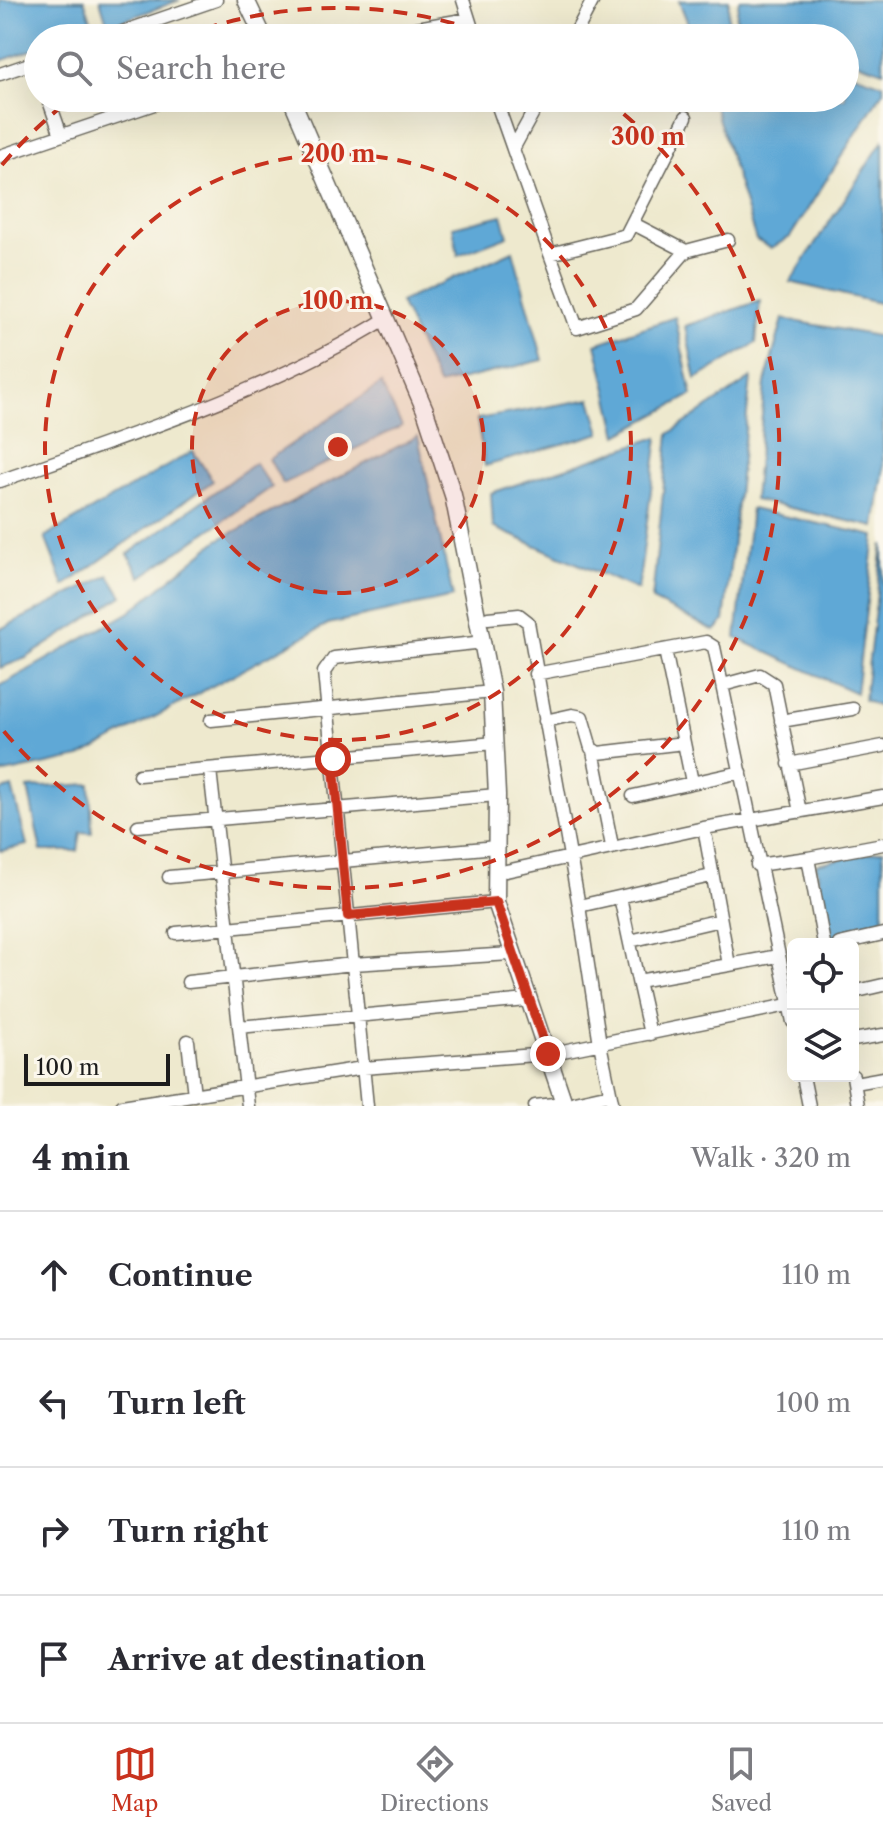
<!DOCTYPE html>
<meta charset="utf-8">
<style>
body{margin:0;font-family:"Libre Caslon Text",serif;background:#f7f7f7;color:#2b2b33}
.controls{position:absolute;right:24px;bottom:24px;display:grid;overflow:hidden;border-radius:12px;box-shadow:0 8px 32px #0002}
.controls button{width:72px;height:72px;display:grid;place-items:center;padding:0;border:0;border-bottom:2px solid #e1e1e2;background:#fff;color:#2b2b33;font:40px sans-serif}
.scale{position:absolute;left:24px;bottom:20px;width:146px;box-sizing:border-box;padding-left:8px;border:4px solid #1c1c1c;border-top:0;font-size:22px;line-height:28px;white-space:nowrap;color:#1c1c1c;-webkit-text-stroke:6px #fbf7ec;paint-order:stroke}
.stop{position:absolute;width:24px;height:24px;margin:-18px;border:6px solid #c8321e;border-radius:50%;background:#fff}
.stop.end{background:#c8321e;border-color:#fff;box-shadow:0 2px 8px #0008}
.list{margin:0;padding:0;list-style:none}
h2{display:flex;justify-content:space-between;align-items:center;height:104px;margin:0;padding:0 32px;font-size:34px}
h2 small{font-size:26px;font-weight:400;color:#7c7c81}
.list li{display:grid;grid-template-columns:52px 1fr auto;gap:24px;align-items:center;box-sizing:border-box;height:128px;padding:0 32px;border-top:2px solid #e1e1e2}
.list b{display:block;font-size:30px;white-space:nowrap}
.list em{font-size:26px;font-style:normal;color:#7c7c81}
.icon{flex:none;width:44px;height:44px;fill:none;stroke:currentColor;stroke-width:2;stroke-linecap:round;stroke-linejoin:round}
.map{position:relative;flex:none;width:883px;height:1106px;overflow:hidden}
.search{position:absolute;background:#fff;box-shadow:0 8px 32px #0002;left:24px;right:24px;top:24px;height:88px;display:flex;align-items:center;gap:20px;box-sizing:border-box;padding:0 28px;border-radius:44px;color:#7c7c81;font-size:30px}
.sheet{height:616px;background:#fff}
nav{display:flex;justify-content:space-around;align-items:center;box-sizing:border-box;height:112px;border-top:2px solid #e1e1e2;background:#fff;font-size:22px;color:#7c7c81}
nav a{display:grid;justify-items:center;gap:4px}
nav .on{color:#c8321e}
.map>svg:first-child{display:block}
.water{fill:#5ea8d6;stroke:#3d6279;stroke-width:2}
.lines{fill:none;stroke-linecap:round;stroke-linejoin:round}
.minor-casing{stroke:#66645a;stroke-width:15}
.major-casing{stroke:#66645a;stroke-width:19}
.minor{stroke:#fff;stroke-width:12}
.major{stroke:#fff;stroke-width:16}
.route{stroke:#c8321e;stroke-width:10}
.ring{fill:none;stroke:#c8321e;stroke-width:4;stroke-dasharray:14 10}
.centre{fill:#c8321e;stroke:#fbf7ec;stroke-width:4}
.ring-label{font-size:24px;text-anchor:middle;font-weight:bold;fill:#c8321e;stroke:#fbf7ec;stroke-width:6;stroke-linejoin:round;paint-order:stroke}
</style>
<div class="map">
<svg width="883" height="1106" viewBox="0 0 883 1106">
<rect width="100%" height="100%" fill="#fbf7ec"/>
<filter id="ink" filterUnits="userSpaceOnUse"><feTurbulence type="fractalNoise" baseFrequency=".0125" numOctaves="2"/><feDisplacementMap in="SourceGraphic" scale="16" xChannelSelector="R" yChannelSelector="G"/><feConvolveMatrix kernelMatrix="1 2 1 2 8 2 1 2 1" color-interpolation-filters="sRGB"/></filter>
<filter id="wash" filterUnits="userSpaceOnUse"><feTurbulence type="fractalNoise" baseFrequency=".006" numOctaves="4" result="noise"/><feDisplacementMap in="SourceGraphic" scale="32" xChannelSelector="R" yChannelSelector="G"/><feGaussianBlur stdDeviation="1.8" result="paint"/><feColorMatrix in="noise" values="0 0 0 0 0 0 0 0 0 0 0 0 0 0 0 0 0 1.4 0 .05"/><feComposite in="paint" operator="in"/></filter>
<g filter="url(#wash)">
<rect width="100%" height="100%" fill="#eee9ce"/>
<!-- water -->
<path class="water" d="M0,0H84L94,28L67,38H38V48L0,61Z
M100,0H180L108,26Z
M729,0L728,23L691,31L679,1Z
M739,0H883V71L845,58V38H790L736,19Z
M845,71L883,84V91L790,237L771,248L756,240L712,98H845Z
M883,141V304L790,282Z
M502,215L508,236L458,255L453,227Z
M513,251L543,360L438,385L400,302Z
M760,301L756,343L696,379L685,326Z
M675,317L692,395L618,435L596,344Z
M783,319L883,337V473L875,527L754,500L765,383Z
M751,378L724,621L715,631L652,600L669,434Z
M381,384L402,426L283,484L269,459Z
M591,399L601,433L485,466L477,419Z
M418,436L453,597L328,624L80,757L0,774V686L130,612L218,540Z
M658,437L638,590L493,527L491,493Z
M193,451L213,481L64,586L45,537Z
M255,463L272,487L141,577L128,554Z
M751,509L875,536L856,693L736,638Z
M883,544V709L864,700Z
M109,575L122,596L26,658L0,668V629Z
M90,784L92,833L81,832L78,851H41L28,788Z
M12,787L27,845L0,851V791Z
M883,850V928L830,941L816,864Z"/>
</g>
<g filter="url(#ink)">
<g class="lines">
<defs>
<path id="minor" d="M463,0L475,38
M105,38L216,0
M361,38L468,19
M573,38L593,0
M0,74L38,61
M48,98L61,135
M109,98L114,117
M495,98L550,254L626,235L686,117
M513,149L541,98
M0,156L172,98
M632,223L686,251L728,240
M550,254L577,328L636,309L686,251
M0,481C131,435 268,392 387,318
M488,618L519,615L528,622L579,906
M665,650L692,782
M535,674L706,642L714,647L793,1022
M723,685L760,675L774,684L800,812
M211,720L492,692
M545,721L572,715L582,717L591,748L598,753L684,743
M781,721L853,709
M593,751L612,846
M789,764L883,746
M210,770L248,1106
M139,775L495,743
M633,796L741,772
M138,826L497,795
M704,828L729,965L778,956
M808,858L883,844
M757,865L808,858L824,944
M506,871L704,828L883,797
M169,877L496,847
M620,897L638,981
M176,933L496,902
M630,941L720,920
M839,944L883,934
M188,982L353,964L511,954
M853,992L883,985
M239,1027L527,1000
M650,1034L638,981L729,965
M853,1040L883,1035
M188,1041L194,1095
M803,1076L809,1106
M853,1076L858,1106
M855,1083L883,1078
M574,1102L610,1094
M122,1106L363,1068L548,1054L793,1004
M367,1106L324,672L334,658L484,642
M535,1106L564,1103
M613,1106L600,1044L579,906L711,876"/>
<path id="major" d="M246,0L264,38
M291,98L425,410L453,495L492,692L497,795L496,902L565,1106"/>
</defs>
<!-- minor casing -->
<use href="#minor" class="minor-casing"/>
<!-- major casing -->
<use href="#major" class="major-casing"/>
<!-- minor -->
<use href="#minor" class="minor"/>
<!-- major -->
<use href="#major" class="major"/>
</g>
</g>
<g class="lines" filter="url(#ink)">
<!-- route -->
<path class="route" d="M333,759L348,916L496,902L548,1054"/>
</g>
<!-- distance rings -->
<circle cx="338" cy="447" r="146" fill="#c8321e" fill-opacity=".12"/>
<g class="ring">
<circle cx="338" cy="447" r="146"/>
<circle cx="338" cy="447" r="293"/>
<path d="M2 165A439 439 0 0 1 71 99M181 37A439 439 0 0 1 495 37M605 99A439 439 0 1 1 2 729"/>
</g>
<circle cx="338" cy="447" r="12" class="centre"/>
<g class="ring-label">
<text x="648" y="145">300 m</text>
<text x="338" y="162">200 m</text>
<text x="338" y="309">100 m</text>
</g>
</svg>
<div class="controls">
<button><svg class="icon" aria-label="locate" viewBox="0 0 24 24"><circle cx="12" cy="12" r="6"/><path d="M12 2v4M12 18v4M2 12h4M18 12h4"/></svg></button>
<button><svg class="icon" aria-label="layers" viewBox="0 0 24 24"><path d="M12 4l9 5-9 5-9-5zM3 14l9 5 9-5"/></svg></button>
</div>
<div class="scale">100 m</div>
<div class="stop" style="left:333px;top:759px"></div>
<div class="stop end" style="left:548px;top:1054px"></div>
<div class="search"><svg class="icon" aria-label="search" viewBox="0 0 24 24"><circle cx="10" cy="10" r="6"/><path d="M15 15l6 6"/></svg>Search here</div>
</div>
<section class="sheet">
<h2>4 min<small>Walk · 320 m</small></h2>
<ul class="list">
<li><svg class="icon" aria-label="ahead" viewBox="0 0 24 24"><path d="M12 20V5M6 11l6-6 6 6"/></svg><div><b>Continue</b></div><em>110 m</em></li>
<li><svg class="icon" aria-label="left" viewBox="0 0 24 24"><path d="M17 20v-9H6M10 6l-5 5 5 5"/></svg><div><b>Turn left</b></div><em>100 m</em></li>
<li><svg class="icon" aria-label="right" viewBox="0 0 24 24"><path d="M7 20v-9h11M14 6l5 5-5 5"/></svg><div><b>Turn right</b></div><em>110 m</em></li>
<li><svg class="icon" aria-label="arrive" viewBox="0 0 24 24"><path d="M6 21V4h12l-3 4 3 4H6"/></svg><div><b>Arrive at destination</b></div></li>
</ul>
</section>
<nav>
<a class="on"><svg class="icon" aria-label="map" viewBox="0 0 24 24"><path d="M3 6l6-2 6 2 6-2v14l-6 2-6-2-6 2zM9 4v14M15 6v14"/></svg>Map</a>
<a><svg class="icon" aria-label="directions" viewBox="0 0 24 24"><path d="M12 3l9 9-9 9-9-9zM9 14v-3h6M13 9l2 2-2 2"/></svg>Directions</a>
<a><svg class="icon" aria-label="saved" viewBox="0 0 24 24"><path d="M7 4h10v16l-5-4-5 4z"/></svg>Saved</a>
</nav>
